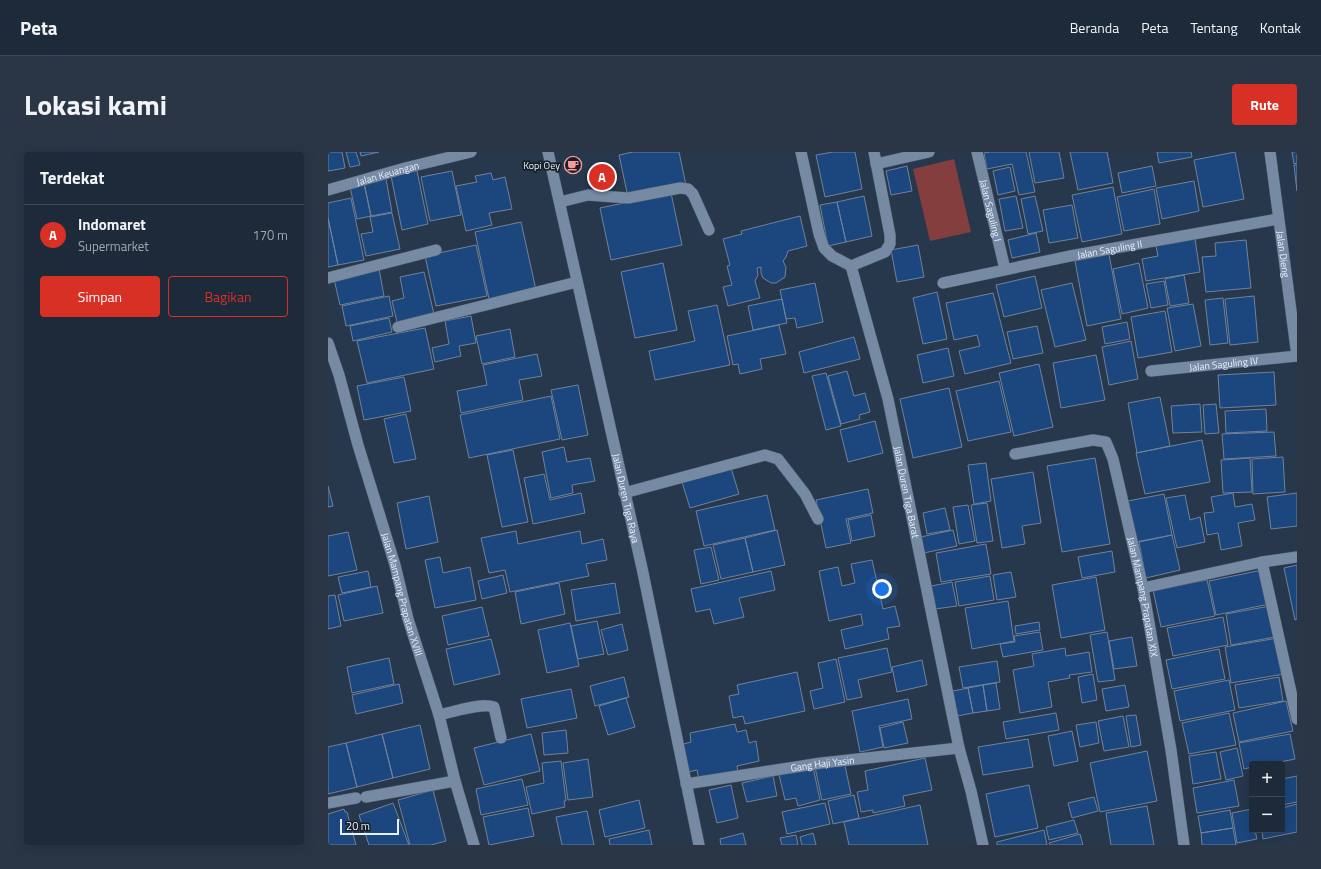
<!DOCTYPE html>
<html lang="id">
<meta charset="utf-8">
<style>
body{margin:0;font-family:"Titillium Web",sans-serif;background:#2a3645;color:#f1f3f6}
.controls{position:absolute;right:12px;bottom:12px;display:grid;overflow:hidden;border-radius:4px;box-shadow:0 4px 16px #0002}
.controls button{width:36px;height:36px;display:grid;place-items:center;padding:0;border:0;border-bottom:1px solid #3b4654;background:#1d2a3a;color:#f1f3f6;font:20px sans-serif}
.scale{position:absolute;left:12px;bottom:10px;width:59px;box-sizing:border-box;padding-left:4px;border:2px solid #e6f1fe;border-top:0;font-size:11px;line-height:14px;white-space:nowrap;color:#e6f1fe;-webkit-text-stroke:3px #171f28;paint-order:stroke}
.you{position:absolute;left:554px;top:437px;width:14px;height:14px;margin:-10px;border:3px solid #fff;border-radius:50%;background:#1a73e8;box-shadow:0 0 0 6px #1a73e833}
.badge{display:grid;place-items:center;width:26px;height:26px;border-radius:50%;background:#d93025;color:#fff;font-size:13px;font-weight:700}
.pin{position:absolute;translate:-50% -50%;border:2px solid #fff;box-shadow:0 1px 4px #0006}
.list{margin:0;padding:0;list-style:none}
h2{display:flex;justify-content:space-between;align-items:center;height:52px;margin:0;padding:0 16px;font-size:17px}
h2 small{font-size:13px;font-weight:400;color:#a0a7af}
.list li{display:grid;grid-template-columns:26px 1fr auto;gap:12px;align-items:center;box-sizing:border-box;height:60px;padding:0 16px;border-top:1px solid #3b4654}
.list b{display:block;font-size:15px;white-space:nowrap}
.list p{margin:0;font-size:13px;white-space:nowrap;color:#a0a7af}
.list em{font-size:13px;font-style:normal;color:#a0a7af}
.actions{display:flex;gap:8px;padding:12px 16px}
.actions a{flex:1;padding:9px 0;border:1px solid #d93025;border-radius:4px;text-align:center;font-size:14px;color:#d93025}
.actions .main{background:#d93025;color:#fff}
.map{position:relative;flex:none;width:969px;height:693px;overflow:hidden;border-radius:4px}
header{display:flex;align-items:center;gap:24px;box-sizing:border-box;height:56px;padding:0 20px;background:#1d2a3a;border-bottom:1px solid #3b4654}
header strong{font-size:19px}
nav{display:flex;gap:22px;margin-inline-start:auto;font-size:14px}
.intro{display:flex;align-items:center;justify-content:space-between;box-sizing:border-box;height:96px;padding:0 24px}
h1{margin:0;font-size:28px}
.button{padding:10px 18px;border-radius:4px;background:#d93025;color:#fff;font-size:14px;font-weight:700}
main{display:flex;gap:24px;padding:0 24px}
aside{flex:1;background:#1d2a3a;border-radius:4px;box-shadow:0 4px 16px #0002}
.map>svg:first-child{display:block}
.green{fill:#853e3e}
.building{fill:#1b477e;stroke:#70829b}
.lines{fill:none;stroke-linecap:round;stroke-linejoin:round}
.service-casing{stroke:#485667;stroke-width:12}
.minor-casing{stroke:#485667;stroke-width:12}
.secondary-casing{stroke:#485667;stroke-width:12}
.service{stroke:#778aa3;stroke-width:11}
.minor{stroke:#778aa3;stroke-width:11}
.secondary{stroke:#778aa3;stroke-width:11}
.labels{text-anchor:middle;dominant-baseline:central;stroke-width:3.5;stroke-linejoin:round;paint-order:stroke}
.poi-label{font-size:10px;fill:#e6f1fe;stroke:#171f28;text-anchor:end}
.street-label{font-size:10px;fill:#e6f1fe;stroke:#171f28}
</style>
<header>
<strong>Peta</strong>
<nav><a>Beranda</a><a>Peta</a><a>Tentang</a><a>Kontak</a></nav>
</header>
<div class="intro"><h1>Lokasi kami</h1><a class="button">Rute</a></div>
<main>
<aside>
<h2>Terdekat<small></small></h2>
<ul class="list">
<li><span class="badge">A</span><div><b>Indomaret</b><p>Supermarket</p></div><em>170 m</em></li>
</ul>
<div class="actions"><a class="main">Simpan</a><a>Bagikan</a></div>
</aside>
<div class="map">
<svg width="969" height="693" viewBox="0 0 969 693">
<rect width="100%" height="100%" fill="#27384d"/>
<!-- green -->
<path class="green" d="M626,7L643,80L602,89L585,17Z"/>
<!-- building -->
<path class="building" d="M0,0H14L17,16L0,19Z
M18,0H28L32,13L22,15Z
M32,0H51L33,4Z
M305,0H351L358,33L300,45L291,3Z
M505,0H527L534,37L497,45L488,3Z
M662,0H698L707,40L691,43L684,12L659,17L656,1Z
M701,0H731L736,26L707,31Z
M742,0H779L785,31L750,38Z
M829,0H863L864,5L831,11Z
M907,0L916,47L875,55L866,8Z
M964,0H969V11L966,12Z
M966,13H969V39Z
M579,14L584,39L563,43L558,19Z
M824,14L828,34L794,41L790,21Z
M682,15L687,39L670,43L665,19Z
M89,19L100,72L74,78L63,24Z
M124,19L133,63L102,69L93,25Z
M163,21L165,28L177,25L184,57L161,61L164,73L138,79L128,34L149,30L147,24Z
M58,27L64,60L43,64L36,31Z
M866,29L871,59L834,67L828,36Z
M36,31L43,64L29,67L22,35Z
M785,35L794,82L754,90L744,43Z
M826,37L832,72L796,79L789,45Z
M343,41L354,93L283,108L272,56Z
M536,44L544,84L518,90L509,50Z
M688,44L695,76L677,79L671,47Z
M707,44L715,79L700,82L693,47Z
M23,46L36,108L10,113L0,66V51Z
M509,50L518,90L500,94L492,53Z
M744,53L750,86L721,91L715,58Z
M64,61L72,97L38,104L33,82L45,80L42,65Z
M472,64L479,94L460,99L458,105L455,109L458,115L457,125L448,131H443L435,126L433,121V115L429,116L430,123L427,129L432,146L400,154L395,135L404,133L399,114L402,113L395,87L414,82L413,79Z
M0,66L10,113L0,115Z
M193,70L208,138L161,147L147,80Z
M708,81L712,100L684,106L680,88Z
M867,87L872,120L818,129L814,107L830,104L828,94Z
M918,88L923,136L878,140L874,105L888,104L887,91Z
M148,93L159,144L108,154L97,104Z
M590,93L596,125L569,130L563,98Z
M781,102L793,167L759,174L747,109Z
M335,111L349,178L307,186L293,120Z
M811,111L820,156L794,162L785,117Z
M51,117L56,144L12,153L6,127Z
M96,120L106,162L69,170L64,149L76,146L72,125Z
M856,123L861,151L842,154L837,127Z
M707,124L714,156L676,165L668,133Z
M836,129L840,153L823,156L818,132Z
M487,131L495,170L469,176L467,166L458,167L452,138Z
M744,131L758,188L727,195L713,138Z
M609,140L619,187L595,192L585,146Z
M665,141L683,211L637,222L631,199L652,194L649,183L626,188L618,151Z
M61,144L65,164L18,174L14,154Z
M926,144L930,190L902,193L897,147Z
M895,146L900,191L882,193L877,148Z
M454,147L459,171L425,178L420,154Z
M865,152L873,194L847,199L839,156Z
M389,153L402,213L327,228L321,199L367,189L360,159Z
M837,159L844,200L810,206L803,165Z
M143,164L148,191L131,194L133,204L107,210L104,196L121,192L117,169Z
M61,166L64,180L25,189L22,174Z
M799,170L802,187L777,192L774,175Z
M451,173L458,202L432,207L434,217L412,222L410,212L405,213L399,184Z
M709,174L715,201L685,207L679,180Z
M97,176L106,217L39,231L29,189Z
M182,177L187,205L154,212L148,184Z
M526,185L532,207L476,221L471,200Z
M803,189L810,227L781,233L774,195Z
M620,196L626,224L595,231L589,203Z
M209,202L214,224L191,228L195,248L133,261L129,239L159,233L155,213Z
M768,203L777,248L733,256L725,211Z
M711,212L725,275L686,284L671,221Z
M519,219L526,244L537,241L542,260L531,263L532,267L513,272L500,224Z
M946,220L948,253L892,256L890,223Z
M498,221L513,274L498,278L484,224Z
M76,225L83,259L36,268L29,234Z
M671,229L683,280L640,289L628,239Z
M250,233L260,283L234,288L223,238Z
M621,236L634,295L585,306L572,247Z
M223,244L232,287L141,306L132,263Z
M832,245L842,294L809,301L800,251Z
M872,252L874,280L845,281L843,254Z
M888,252L891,281L877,282L875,253Z
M938,257L939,279L898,281L897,259Z
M78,262L88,307L66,311L56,267Z
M547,269L555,301L520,310L512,278Z
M946,280L948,304L896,307L894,282Z
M874,288L882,330L817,342L808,301Z
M236,295L239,310L262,306L267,329L244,333L245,341L223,346L214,300Z
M185,298L200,370L174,375L159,303Z
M955,305L957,340L925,342L924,307Z
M767,306L782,392L734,400L719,314Z
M922,306L924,340L895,341L893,308Z
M658,311L663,349L646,352L640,313Z
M403,316L411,342L362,356L354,330Z
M705,320L713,371L694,374L697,392L674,396L663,327Z
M216,322L222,348L253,341L257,361L205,372L196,326Z
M0,334L5,354L0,355Z
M540,337L545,361L518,367L523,391L498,396L488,348Z
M905,341L907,355L924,352L927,368L910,371L914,394L893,398L890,381L879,383L876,361L886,360L883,345Z
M969,341V374L943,377L939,345Z
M836,342L844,383L808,390L800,349Z
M439,343L447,378L376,394L368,359Z
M857,343L862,368L872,365L877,390L849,396L838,346Z
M101,344L110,390L78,397L69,351Z
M659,351L665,389L649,391L643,353Z
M640,353L647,389L631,392L625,355Z
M617,356L622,378L599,382L595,361Z
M543,363L547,384L524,389L520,368Z
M449,378L457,413L425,420L417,386Z
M625,378L629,394L591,402L588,386Z
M188,379L190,392L252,379L254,392L275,387L279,408L258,412L261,424L182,440L177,418L161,421L153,386Z
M20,380L29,418L0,424V384Z
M844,383L852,418L818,426L811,390Z
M417,386L425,420L393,427L385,393Z
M658,392L663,422L613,430L608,401Z
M383,395L391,428L373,432L366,398Z
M784,399L787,420L754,426L750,405Z
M112,405L115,421L142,415L148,448L107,456L97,408Z
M544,408L555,457L567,454L572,474L559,476L561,487L517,497L513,478L535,473L533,462L501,469L491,419L510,415L514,434L527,431L523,412Z
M969,413V467L967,468L956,416Z
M934,418L941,452L888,463L881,429Z
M40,419L43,435L14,441L10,425Z
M443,419L447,438L411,446L416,465L386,472L382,457L368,460L363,437Z
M683,420L688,445L669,448L665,423Z
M175,423L179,441L154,447L150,429Z
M662,424L666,448L631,454L627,430Z
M768,425L777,478L733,486L724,433Z
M879,428L887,464L833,475L825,438Z
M624,430L629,454L607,457L603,434Z
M231,431L237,462L193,472L187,440Z
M287,431L292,461L248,469L243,438Z
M49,434L55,461L16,469L10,443Z
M7,443L13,474L0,477V444Z
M680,449L686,489L644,497L637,456Z
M942,454L947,485L903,493L898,462Z
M154,455L161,484L120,493L114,464Z
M895,465L900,493L845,504L839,476Z
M269,469L276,502L250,507L243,474Z
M711,470L712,478L688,482L687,474Z
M242,471L251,514L219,521L210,478Z
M294,472L300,498L280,503L273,478Z
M712,480L715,498L675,505L672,492L687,490L686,484Z
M779,480L787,528L770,530L762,483Z
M804,485L809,514L786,517L781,489Z
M950,486L956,522L903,531L897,495Z
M163,487L172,522L126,533L118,497Z
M559,496L564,520L530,528L534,545L519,548L510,506Z
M737,496L738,504L761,500L764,520L741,523L742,526L720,530L724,555L692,561L685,518L706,514L704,502Z
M891,497L897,527L844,537L838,508Z
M61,506L66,532L24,541L19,515Z
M508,507L517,550L486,557L482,539L495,536L490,511Z
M594,508L599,533L569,540L564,515Z
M669,509L672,530L635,536L631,515Z
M469,520L477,559L417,572L415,564L405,566L401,544L411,542L409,533Z
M765,522L769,548L754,551L750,525Z
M296,525L301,545L267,554L262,534Z
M951,525L955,549L911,556L907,533Z
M901,528L907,558L852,569L846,539Z
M668,531L672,557L659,559L655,533Z
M71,532L75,551L28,562L24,543Z
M655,533L659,559L645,561L640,536Z
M797,533L801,555L778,559L774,537Z
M640,536L645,561L629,564L625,539Z
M243,537L249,566L199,576L193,547Z
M298,546L307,575L280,583L271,554Z
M580,547L584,567L551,574L555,595L532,600L524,559Z
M958,549L965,579L911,590L905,561Z
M728,561L731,578L678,587L675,570Z
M901,561L908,593L861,602L854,571Z
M808,563L813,593L803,595L798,564Z
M795,564L801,595L776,599L770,569Z
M575,570L580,591L556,596L552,576Z
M768,570L771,591L752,595L748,573Z
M407,572L409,580L418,578L421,591L428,589L431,609L409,614L410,620L371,628L369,618L360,620L355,592L363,590L362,581Z
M92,573L102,617L65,626L54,582Z
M238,578L240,601L216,603L214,581Z
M744,579L750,609L726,614L720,584Z
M54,582L65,626L29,635L18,591Z
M203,582L212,619L156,633L146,596Z
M962,582L967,607L942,612H924V615L916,617L911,591Z
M700,587L705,615L655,623L650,595Z
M18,591L29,635L0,642V595Z
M909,596L915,624L898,628L892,600Z
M819,599L829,649L772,660L762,611Z
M888,600L893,627L865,632L861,604Z
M597,606L604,638L575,644L577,654L545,661V658L533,660L529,640L540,638L537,619Z
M260,607L265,645L240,648L235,611Z
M233,609L238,649H236L237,655L204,662L198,635L216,631L214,611Z
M516,609L523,642L494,648L487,615Z
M485,615L492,648L470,654L468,646L457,648L451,623Z
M445,624L449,644L419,650L414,631Z
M969,624V650L954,653V627Z
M194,627L200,653L153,663L148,637Z
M906,628L911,654L869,661L865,636Z
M403,633L410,666L389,671L381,638Z
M701,633L710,676L667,685L658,642Z
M105,638L118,689L103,693H82L70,648Z
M526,643L531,666L505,672L500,649Z
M766,645L770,659L744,666L740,651Z
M311,648L317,676L277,685L271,658Z
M65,651L81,693H41L31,663Z
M497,651L502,672L459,682L454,660Z
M969,652V680L935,687L934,678H954V656Z
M592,653L600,693H521L516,670Z
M819,654L826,693H783L778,661Z
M200,656L206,684L161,693L155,665Z
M16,657L17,660H19L28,693H0V662Z
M924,657V678H927L929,687L909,691L904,661Z
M902,658L905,676L873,681L870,664Z
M259,659L266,693H234L228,665Z
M746,668L750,681L721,688L718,675Z
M905,676L908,693H874L873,681Z
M321,678L324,693H282L281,687Z
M716,678L719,693H669V690Z
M415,681L418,693H393L392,687Z
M485,681L488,693H474L472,685Z
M752,682L755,693H722L721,691Z
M468,683L470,693H454L452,686Z"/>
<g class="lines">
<defs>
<path id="service" d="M232,50L260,43L300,46L352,36L360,37L365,42L381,78
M296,341L437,303L450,307L477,342L490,367
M111,563C124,560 155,550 166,555L173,586"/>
<g id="minor">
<path d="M473,0L491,82L496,96L504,104L523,114"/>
<path id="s1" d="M649,0L677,117"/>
<path id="s2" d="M942,0L969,204"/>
<path d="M548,12L601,0"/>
<path id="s3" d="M0,38L77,16L143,0"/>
<path id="s4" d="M523,114L560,247L631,596L643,639L655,693"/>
<path d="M523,114L557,100L562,92V83L546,0"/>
<path d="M0,126L108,98"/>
<path id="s5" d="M615,131L742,104L950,67"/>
<path d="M70,175L249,130"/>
<path id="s6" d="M0,191L11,223L30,293L67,413L80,467L111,563L127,629L146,693"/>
<path id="s7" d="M823,219L969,204"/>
<path id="s8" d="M687,302L765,288L778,290L785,307L815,436L843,598L856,693"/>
<path d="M934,410L969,567"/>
<path d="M815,436L934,410L969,405"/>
<path id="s9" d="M358,632L493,611L631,596"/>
<path d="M38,645L127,629"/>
<path d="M0,651L28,646"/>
</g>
<g id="secondary">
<path id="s10" d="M220,0L314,416L371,693"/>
</g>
</defs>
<!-- service casing -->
<use href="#service" class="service-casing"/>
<!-- minor casing -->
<use href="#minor" class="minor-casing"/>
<!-- secondary casing -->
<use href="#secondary" class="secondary-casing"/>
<!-- service -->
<use href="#service" class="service"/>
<!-- minor -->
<use href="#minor" class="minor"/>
<!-- secondary -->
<use href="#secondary" class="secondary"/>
</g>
<!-- icons -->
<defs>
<symbol id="cafe-ring" viewBox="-11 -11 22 22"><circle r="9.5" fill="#171f28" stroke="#f59b98" stroke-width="1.5"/><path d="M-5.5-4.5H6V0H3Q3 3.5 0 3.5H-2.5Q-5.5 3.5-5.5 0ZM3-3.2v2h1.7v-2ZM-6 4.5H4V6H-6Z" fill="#f59b98"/></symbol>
</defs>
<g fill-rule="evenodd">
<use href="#cafe-ring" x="235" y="3" width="20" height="20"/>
</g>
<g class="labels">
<!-- poi labels -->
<g class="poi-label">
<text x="232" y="13">Kopi Oey</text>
</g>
<!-- street labels -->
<g class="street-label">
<text stroke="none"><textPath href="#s3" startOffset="62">Jalan Keuangan</textPath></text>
<text stroke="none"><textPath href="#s1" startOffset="60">Jalan Saguling I</textPath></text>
<text stroke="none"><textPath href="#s5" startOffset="170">Jalan Saguling II</textPath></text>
<text stroke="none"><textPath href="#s2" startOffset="103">Jalan Dieng</textPath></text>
<text stroke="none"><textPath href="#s7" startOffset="73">Jalan Saguling IV</textPath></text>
<text stroke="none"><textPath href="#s4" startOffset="233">Jalan Duren Tiga Barat</textPath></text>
<text stroke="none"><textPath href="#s10" startOffset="355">Jalan Duren Tiga Raya</textPath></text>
<text stroke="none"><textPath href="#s6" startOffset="262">Jalan Mampang Prapatan XVIII</textPath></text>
<text stroke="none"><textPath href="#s8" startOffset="252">Jalan Mampang Prapatan XIX</textPath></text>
<text stroke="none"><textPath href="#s9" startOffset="138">Gang Haji Yasin</textPath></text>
</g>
</g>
</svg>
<div class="controls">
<button>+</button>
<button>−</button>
</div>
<div class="scale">20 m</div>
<div class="you"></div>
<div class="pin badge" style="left:274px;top:25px">A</div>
</div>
</main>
